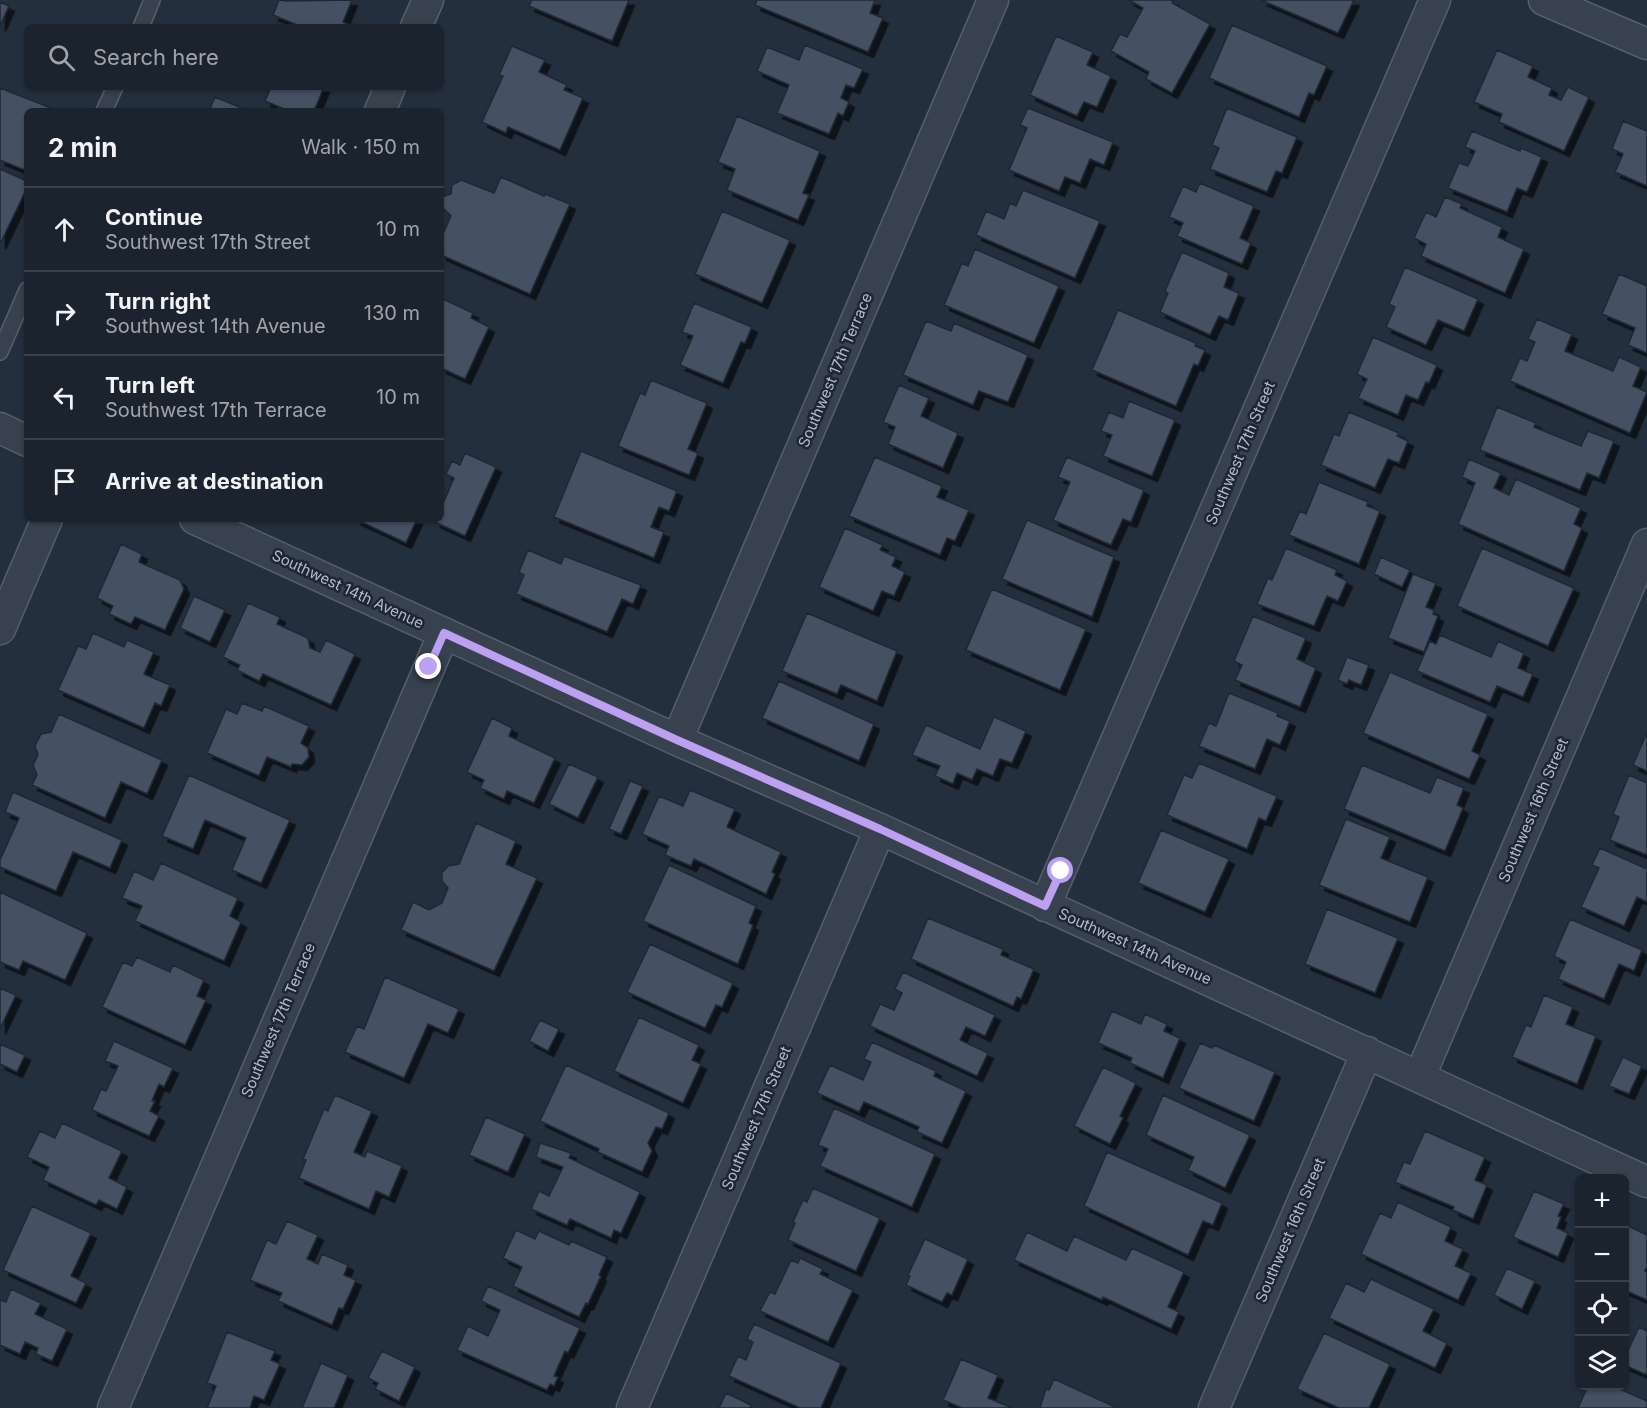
<!DOCTYPE html>
<meta charset="utf-8">
<style>
body{margin:0;font-family:Inter,sans-serif;background:#242b36;color:#f1f3f6}
.controls{position:absolute;right:18px;bottom:18px;display:grid;overflow:hidden;border-radius:9px;box-shadow:0 2px 4px #0004}
.controls button{width:54px;height:54px;display:grid;place-items:center;padding:0;border:0;border-bottom:2px solid #39404a;background:#1b232e;color:#f1f3f6;font:30px sans-serif}
.stop{position:absolute;width:18px;height:18px;margin:-14px;border:4px solid #bca0f2;border-radius:50%;background:#fff}
.stop.end{background:#bca0f2;border-color:#fff;box-shadow:0 2px 6px #0008}
.list{margin:0;padding:0;list-style:none}
h2{display:flex;justify-content:space-between;align-items:center;height:78px;margin:0;padding:0 24px;font-size:26px}
h2 small{font-size:20px;font-weight:400;color:#a0a4aa}
.list li{display:grid;grid-template-columns:39px 1fr auto;gap:18px;align-items:center;box-sizing:border-box;height:84px;padding:0 24px;border-top:2px solid #39404a}
.list b{display:block;font-size:22px;white-space:nowrap}
.list p{margin:0;font-size:20px;white-space:nowrap;color:#a0a4aa}
.list em{font-size:20px;font-style:normal;color:#a0a4aa}
.icon{flex:none;width:33px;height:33px;fill:none;stroke:currentColor;stroke-width:2;stroke-linecap:round;stroke-linejoin:round}
.map{position:relative;flex:none;width:1647px;height:1408px;overflow:hidden}
.search{position:absolute;background:#1b232e;box-shadow:0 2px 4px #0004;left:24px;top:24px;width:420px;height:66px;display:flex;align-items:center;gap:15px;box-sizing:border-box;padding:0 21px;border-radius:9px;color:#a0a4aa;font-size:22px}
.panel{position:absolute;background:#1b232e;box-shadow:0 2px 4px #0004;left:24px;top:108px;width:420px;height:414px;border-radius:9px}
.map>svg:first-child{display:block}
.building{fill:#455162;stroke:#1f2835;stroke-width:1.5;filter:url(#shadow)}
.lines{fill:none;stroke-linecap:round;stroke-linejoin:round}
.lane-casing{stroke:#565f6c;stroke-width:18}
.street-casing{stroke:#565f6c;stroke-width:33}
.lane{stroke:#38414e;stroke-width:15}
.street{stroke:#38414e;stroke-width:30}
.route{stroke:#bca0f2;stroke-width:8}
.labels{text-anchor:middle;dominant-baseline:central;stroke-width:5;stroke-linejoin:round;paint-order:stroke}
.street-label{font-size:15px;fill:#b4bcc9;stroke:#1d2633}
</style>
<div class="map">
<svg width="1647" height="1408" viewBox="0 0 1647 1408">
<defs>
<filter id="shadow"><feDropShadow dx="5.5" dy="5.5" stdDeviation="0" flood-color="#0009"/></filter>
</defs>
<rect width="100%" height="100%" fill="#242f3e"/>
<!-- building -->
<path class="building" d="M279,0L287,1L352,0L343,22L348,24L347,27H302L273,15Z
M532,0H629L612,41L529,6Z
M757,0H875L870,13L883,18L868,52L755,5Z
M1129,0H1173L1172,3L1210,24L1172,93L1146,79L1149,72L1111,51L1120,34L1127,37L1143,8Z
M1261,0H1354L1338,33Z
M0,2L9,6L0,26Z
M1232,25L1327,66L1314,95L1309,93L1299,117L1209,78Z
M1056,36L1093,52L1087,65L1111,76L1097,107L1084,102L1077,116L1030,95Z
M805,45L863,69L854,88L846,85L841,98L849,102L843,116L838,113L829,134L777,113L789,85L757,71L767,47L799,60Z
M512,46L545,60L539,72L567,85L564,90L583,98L560,150L508,127L506,133L482,122L503,76L499,75Z
M1497,50L1533,66L1528,77L1552,88L1549,95L1561,100L1568,87L1589,97L1564,151L1499,122L1502,114L1474,102Z
M271,87H324L314,111H289L265,101Z
M0,88L51,108L50,111H27V171L0,160Z
M215,97L249,111H209Z
M1028,108L1113,142L1104,165L1090,159L1080,183L1065,177L1059,191L1009,170L1027,128L1020,125Z
M1227,108L1297,137L1282,173L1276,171L1267,192L1210,169L1219,148L1212,145Z
M737,116L820,151L803,193L809,195L798,220L727,190L735,169L718,162Z
M1623,121L1647,131V186L1615,172L1623,154L1612,149Z
M1472,131L1520,151L1521,148L1542,157L1527,192L1517,188L1507,212L1448,188L1459,163L1468,166L1475,151L1465,147Z
M0,169L27,181V188L0,244Z
M501,177L544,196L545,194L570,204L530,294L441,255V238L451,216L443,208L442,197L451,194L452,185L461,180L494,193Z
M1200,183L1254,206L1240,238L1251,243L1242,264L1177,236L1183,223L1169,217L1183,186L1196,192Z
M1023,190L1100,221L1075,278L976,235L986,211L1004,219L1010,203L1016,206Z
M1445,197L1462,204L1460,208L1502,227L1498,237L1524,249L1505,293L1421,256L1426,244L1414,238L1426,212L1436,217Z
M722,211L790,240L762,303L695,274Z
M975,249L1059,286L1034,343L944,305L962,263L968,266Z
M1182,252L1229,273L1224,287L1239,293L1228,320L1219,316L1210,335L1160,312L1168,293L1165,291Z
M1405,267L1478,299L1464,331L1438,320L1426,345L1386,327L1395,307L1389,304Z
M1619,274L1647,286V353L1628,345L1635,328L1602,314Z
M441,298L473,313L471,318L489,327L465,379L441,368Z
M694,303L752,327L745,343L741,342L723,383L680,365L693,336L682,332Z
M1118,310L1196,343L1195,346L1205,350L1198,366L1194,364L1176,406L1092,370Z
M1537,319L1572,334L1565,351L1613,371L1619,357L1641,367L1633,386L1647,392L1630,433L1510,381L1520,358L1527,361L1535,342L1528,339Z
M926,321L951,331L954,323L1028,355L1008,402L979,391L973,405L903,375Z
M1373,337L1437,365L1429,383L1426,382L1418,400L1406,395L1398,415L1358,398L1367,379L1357,374Z
M651,380L707,403L688,449L698,453L689,475L618,446L640,393L645,395Z
M899,385L929,398L921,416L958,433L943,468L888,444L895,427L883,422Z
M1129,401L1175,420L1152,476L1103,456L1112,435L1101,431L1109,412L1123,418Z
M1497,407L1536,423L1534,427L1581,446L1588,431L1614,441L1599,478L1587,473L1580,490L1480,450Z
M1349,412L1399,433L1397,436L1408,441L1399,463L1388,459L1375,488L1321,465L1334,434L1339,436Z
M581,451L677,491L669,511L659,507L651,527L664,532L654,558L554,517Z
M465,453L496,467L465,536L435,522L436,519H441V508L454,478L446,474L452,461L460,465Z
M875,457L942,486L937,497L969,510L955,541L947,538L940,555L849,516Z
M1067,457L1144,490L1131,522L1123,519L1111,545L1053,520L1070,482L1058,477Z
M1469,459L1501,473L1494,488L1509,495L1516,479L1581,508L1574,524L1582,528L1564,571L1458,524L1475,483L1462,477Z
M1319,482L1368,502L1367,506L1380,511L1359,564L1289,535L1300,511L1306,514Z
M355,519H417L406,543Z
M1027,520L1114,557L1092,617L1002,579Z
M845,528L883,545L880,550L896,557L892,566L905,572L894,596L882,591L873,611L819,587Z
M121,544L142,554L139,562L180,580L184,589L165,630L135,617L131,624L109,614L113,606L97,598Z
M1286,548L1337,570L1335,575L1347,581L1338,601L1327,596L1314,626L1257,604L1268,578L1272,580Z
M1482,548L1574,588L1548,646L1457,606Z
M528,550L561,564L564,556L641,585L633,604L622,599L607,632L516,594L524,575L519,572Z
M1381,557L1410,570L1402,587L1374,574Z
M1413,574L1436,583L1426,607L1434,610L1433,614L1438,616L1424,652L1388,638Z
M992,589L1086,629L1060,690L966,650Z
M194,596L225,610L210,642L180,628Z
M248,603L280,617L277,624L308,638L310,648L320,652L326,640L355,654L331,705L263,674L259,681L237,670L240,665L223,657Z
M807,613L897,651L877,701L841,685L837,694L782,671Z
M1253,616L1306,638L1297,659L1316,668L1300,707L1235,680L1242,665L1234,661Z
M93,633L124,647L127,640L154,652L144,674L170,685L161,706L155,703L144,728L58,690L78,646L86,649Z
M1440,635L1491,657L1498,641L1524,653L1518,668L1533,674L1523,697L1497,686L1490,702L1417,671L1430,641L1436,644Z
M1347,657L1369,665L1361,685L1349,680L1347,684L1338,680Z
M1390,672L1488,714L1472,751L1480,755L1469,779L1363,733Z
M779,681L874,724L859,761L762,718Z
M1229,693L1278,713L1277,716L1290,721L1280,745L1267,739L1255,769L1199,746L1209,723L1216,726Z
M242,703L262,711L264,706L309,726L301,743L308,748L309,757L302,765L292,764L291,767L267,757L259,776L207,753L226,709L237,714Z
M59,714L162,760L147,794L121,782L105,818L32,785L37,775L33,765L38,755L35,746L41,734L51,732Z
M994,717L1026,731L1012,763L1000,759L993,776L977,769L972,780L957,773L953,784L935,776L940,766L912,755L926,725L980,749Z
M492,718L512,728L509,736L555,758L534,803L507,791L504,799L480,788L484,780L467,772Z
M1647,732V771L1633,765Z
M1199,763L1277,796L1266,821L1259,818L1247,849L1167,815L1184,775L1192,778Z
M569,764L598,777L578,818L549,804Z
M1362,765L1430,793L1437,777L1464,788L1457,805L1463,808L1445,851L1344,809Z
M189,775L290,820L261,883L232,870L246,838L205,820L193,849L162,836Z
M1629,775L1647,783V855L1610,840L1619,817L1613,814Z
M630,781L643,786L621,834L609,829Z
M690,790L735,809L727,827L781,852L772,872L775,874L766,894L694,859L691,866L665,855L669,846L642,834L659,796L683,806Z
M13,792L122,840L110,868L73,852L56,891L0,867V860L19,818L5,812Z
M1346,819L1390,837L1381,858L1428,877L1410,922L1319,885Z
M476,823L516,841L506,864L537,878L494,971L401,930L413,902L429,910L442,903L448,888L442,881V873L448,866L459,864Z
M1161,830L1229,859L1205,912L1138,883Z
M1600,848L1647,869V902L1637,897L1624,926L1581,907L1599,868L1592,865Z
M161,863L238,898L230,916L241,922L224,961L135,921L142,906L122,898L134,871L153,880Z
M669,865L756,906L749,923L753,925L738,964L643,921Z
M0,892L87,933L65,980L23,961L19,970L0,962Z
M1327,909L1398,938L1375,993L1305,964Z
M928,918L1003,949L1001,955L1034,969L1021,999L1017,997L1013,1006L911,959Z
M1570,919L1642,950L1634,971L1619,964L1604,999L1558,979L1566,962L1554,956Z
M650,944L733,983L722,1007L716,1005L705,1028L627,992Z
M137,957L170,972L173,965L204,980L197,996L206,1000L185,1045L102,1007L123,962L132,966Z
M903,972L995,1015L985,1036L966,1027L960,1040L988,1053L977,1076L870,1026L880,1004L894,1010L902,993L895,989Z
M385,977L459,1009L448,1033L428,1024L404,1078L345,1052L357,1026L364,1029Z
M0,988L16,995L0,1029Z
M1544,995L1573,1007L1566,1024L1596,1036L1577,1084L1512,1057L1526,1025L1531,1027Z
M1112,1011L1141,1024L1145,1014L1167,1024L1164,1031L1180,1038L1163,1078L1130,1063L1132,1058L1098,1043Z
M639,1017L699,1045L692,1060L701,1064L683,1103L614,1071Z
M540,1020L559,1029L548,1051L529,1041Z
M114,1041L173,1068L164,1087L159,1084L152,1101H155L150,1111L159,1116L149,1136L92,1110L101,1089L106,1091L118,1066L105,1061Z
M872,1042L936,1071L934,1076L966,1091L942,1143L917,1132L919,1127L864,1102L859,1112L817,1093L830,1065L863,1080L871,1062L864,1059Z
M1200,1043L1212,1048L1214,1045L1275,1072L1254,1121L1179,1088Z
M0,1044L25,1055L17,1072L0,1064Z
M1623,1057L1642,1066L1629,1094L1609,1086Z
M566,1065L669,1113L662,1129L656,1127L648,1143L652,1151L642,1172L598,1152L599,1149L540,1121Z
M1103,1067L1136,1083L1120,1116L1123,1118L1110,1144L1074,1126Z
M335,1095L372,1111L354,1152L365,1157L367,1151L402,1166L389,1197L376,1191L369,1209L299,1178L306,1160L303,1159L324,1109L328,1111Z
M1163,1095L1250,1135L1225,1188L1188,1170L1194,1157L1146,1135Z
M834,1108L935,1154L912,1207L820,1166L828,1149L818,1145Z
M486,1117L525,1134L508,1172L469,1155Z
M62,1123L122,1151L109,1178L127,1187L117,1209L99,1200L96,1205L43,1180L49,1167L27,1157L40,1131L55,1138Z
M1425,1131L1485,1157L1475,1180L1487,1185L1473,1219L1453,1210L1454,1207L1395,1182L1404,1162L1410,1164Z
M540,1143L571,1153L569,1158L640,1192L621,1233L614,1230L611,1238L570,1219L567,1225L531,1209L539,1191L549,1196L563,1167L536,1157Z
M1107,1152L1222,1203L1213,1225L1203,1221L1188,1255L1084,1206Z
M813,1188L880,1218L856,1271L788,1240L795,1223L793,1222L803,1200L807,1202Z
M1534,1191L1564,1204L1558,1216L1561,1217L1557,1228L1568,1233L1558,1257L1513,1237Z
M1398,1202L1451,1227L1445,1241L1463,1249L1455,1266L1471,1273L1458,1300L1361,1254L1380,1213L1391,1218Z
M32,1206L91,1233L71,1276L86,1283L76,1303L3,1270Z
M287,1221L318,1235L307,1259L318,1264L322,1254L348,1265L344,1275L356,1280L343,1309L339,1308L332,1325L278,1301L282,1293L250,1280L267,1240L276,1244Z
M1624,1224L1647,1235V1266L1645,1271L1647,1272V1300L1624,1290Z
M516,1230L535,1239L539,1231L569,1245L571,1241L607,1257L599,1275L601,1276L588,1304L586,1303L579,1317L513,1286L522,1267L503,1258Z
M1027,1232L1067,1251L1074,1236L1126,1260L1132,1248L1184,1272L1168,1307L1179,1312L1171,1329L1103,1297L1102,1300L1014,1260Z
M925,1239L968,1259L952,1295L947,1293L942,1302L906,1285L910,1276L908,1275Z
M800,1258L823,1269L820,1274L853,1290L828,1342L760,1311L770,1292L775,1294L791,1260L798,1263Z
M1507,1268L1535,1281L1522,1309L1494,1295Z
M1371,1279L1434,1309L1423,1331L1447,1343L1435,1368L1329,1318L1346,1283L1364,1292Z
M488,1286L580,1328L568,1353L565,1351L554,1376L558,1377L554,1386L550,1384L547,1390L457,1350L468,1326L488,1336L500,1310L481,1301Z
M11,1289L41,1303L35,1314L67,1329L52,1361L36,1354L38,1348L25,1342L20,1354L0,1345V1300L6,1302Z
M754,1324L841,1363L821,1408H800L729,1376L738,1356L746,1360L753,1342L747,1339Z
M1639,1327L1647,1331V1375L1624,1365V1359Z
M227,1332L275,1351L271,1360L280,1364L264,1400L254,1396L250,1408H207L216,1386L207,1383Z
M1324,1333L1390,1364L1369,1408H1339L1297,1389Z
M382,1351L415,1367L399,1401L375,1389L378,1383L368,1378Z
M961,1359L998,1375L988,1398L1012,1408H962L943,1400Z
M321,1363L348,1375L334,1408H302Z
M1054,1379L1117,1408H1040L1046,1389L1049,1390Z
M1588,1386H1613L1647,1401V1408H1578Z
M726,1393L751,1405L750,1408H719Z"/>
<g class="lines">
<defs>
<path id="lane" d="M141,27L152,0
M104,111L115,87
M0,352L27,290"/>
<path id="street" d="M1544,0L1647,44
M416,27L428,0
M380,111L390,87
M0,428L27,441
M195,519L677,740L880,829L1647,1182
M0,629L47,519
M677,740L993,0
M1045,906L1435,0
M1420,1076L1647,544
M113,1408L444,633
M632,1408L880,829
M1214,1408L1367,1052"/>
</defs>
<!-- lane casing -->
<use href="#lane" class="lane-casing"/>
<!-- street casing -->
<use href="#street" class="street-casing"/>
<!-- lane -->
<use href="#lane" class="lane"/>
<!-- street -->
<use href="#street" class="street"/>
</g>
<g class="lines">
<!-- route -->
<path class="route" d="M429,667L444,633L677,740L880,829L1045,906L1061,871"/>
</g>
<g class="labels">
<!-- street labels -->
<g class="street-label">
<text transform="translate(835 370) rotate(-67)">Southwest 17th Terrace</text>
<text transform="translate(1240 453) rotate(-67)">Southwest 17th Street</text>
<text transform="translate(348 589) rotate(25)">Southwest 14th Avenue</text>
<text transform="translate(1533 810) rotate(-67)">Southwest 16th Street</text>
<text transform="translate(1135 946) rotate(24)">Southwest 14th Avenue</text>
<text transform="translate(278 1020) rotate(-67)">Southwest 17th Terrace</text>
<text transform="translate(756 1118) rotate(-67)">Southwest 17th Street</text>
<text transform="translate(1290 1230) rotate(-67)">Southwest 16th Street</text>
</g>
</g>
</svg>
<div class="controls">
<button>+</button>
<button>−</button>
<button><svg class="icon" aria-label="locate" viewBox="0 0 24 24"><circle cx="12" cy="12" r="6"/><path d="M12 2v4M12 18v4M2 12h4M18 12h4"/></svg></button>
<button><svg class="icon" aria-label="layers" viewBox="0 0 24 24"><path d="M12 4l9 5-9 5-9-5zM3 14l9 5 9-5"/></svg></button>
</div>
<div class="stop" style="left:1061px;top:871px"></div>
<div class="stop end" style="left:429px;top:667px"></div>
<div class="search"><svg class="icon" aria-label="search" viewBox="0 0 24 24"><circle cx="10" cy="10" r="6"/><path d="M15 15l6 6"/></svg>Search here</div>
<section class="panel">
<h2>2 min<small>Walk · 150 m</small></h2>
<ul class="list">
<li><svg class="icon" aria-label="ahead" viewBox="0 0 24 24"><path d="M12 20V5M6 11l6-6 6 6"/></svg><div><b>Continue</b><p>Southwest 17th Street</p></div><em>10 m</em></li>
<li><svg class="icon" aria-label="right" viewBox="0 0 24 24"><path d="M7 20v-9h11M14 6l5 5-5 5"/></svg><div><b>Turn right</b><p>Southwest 14th Avenue</p></div><em>130 m</em></li>
<li><svg class="icon" aria-label="left" viewBox="0 0 24 24"><path d="M17 20v-9H6M10 6l-5 5 5 5"/></svg><div><b>Turn left</b><p>Southwest 17th Terrace</p></div><em>10 m</em></li>
<li><svg class="icon" aria-label="arrive" viewBox="0 0 24 24"><path d="M6 21V4h12l-3 4 3 4H6"/></svg><div><b>Arrive at destination</b></div></li>
</ul>
</section>
</div>
